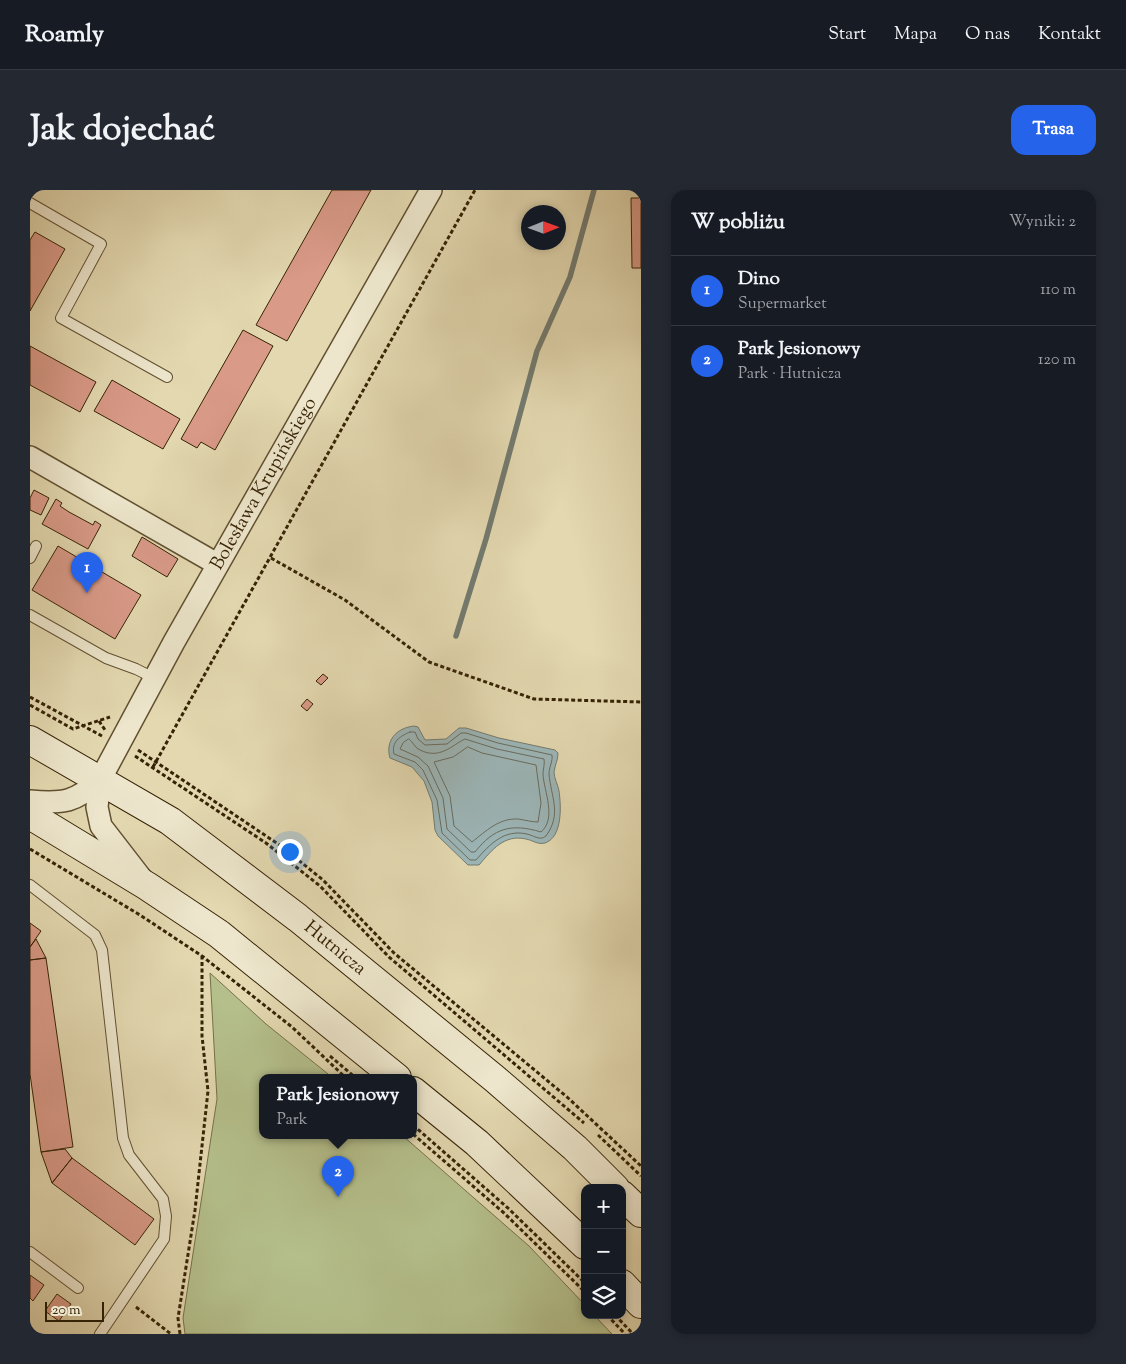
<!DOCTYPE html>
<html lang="pl">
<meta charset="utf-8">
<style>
body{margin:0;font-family:"Sorts Mill Goudy",serif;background:#242831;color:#f1f3f6}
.controls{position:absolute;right:15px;bottom:15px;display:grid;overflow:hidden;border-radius:10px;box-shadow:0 2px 8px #0003}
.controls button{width:45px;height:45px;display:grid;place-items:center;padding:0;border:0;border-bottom:1px solid #363941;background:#171b24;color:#f1f3f6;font:25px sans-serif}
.compass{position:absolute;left:491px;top:15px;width:45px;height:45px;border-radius:50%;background:#171b24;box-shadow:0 2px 8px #0003;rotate:89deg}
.scale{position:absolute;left:15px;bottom:12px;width:59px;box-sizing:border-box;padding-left:5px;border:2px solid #362305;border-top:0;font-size:14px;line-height:18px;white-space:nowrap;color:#362305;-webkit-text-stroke:4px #ede6cc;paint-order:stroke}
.you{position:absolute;left:259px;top:661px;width:18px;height:18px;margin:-12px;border:4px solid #fff;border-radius:50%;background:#1a73e8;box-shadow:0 0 0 8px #1a73e833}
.badge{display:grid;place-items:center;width:32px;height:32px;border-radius:50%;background:#2563eb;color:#fff;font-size:16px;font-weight:700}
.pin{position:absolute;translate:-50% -41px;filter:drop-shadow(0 1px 2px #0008)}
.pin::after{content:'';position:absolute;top:26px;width:18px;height:15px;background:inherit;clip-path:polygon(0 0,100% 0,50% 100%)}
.popup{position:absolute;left:229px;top:884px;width:158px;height:65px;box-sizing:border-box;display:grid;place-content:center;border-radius:10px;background:#171b24;filter:drop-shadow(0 1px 4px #0005);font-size:16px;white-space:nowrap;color:#9ea1a6}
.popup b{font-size:19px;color:#f1f3f6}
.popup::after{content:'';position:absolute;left:50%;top:100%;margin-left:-10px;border:10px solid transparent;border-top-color:#171b24}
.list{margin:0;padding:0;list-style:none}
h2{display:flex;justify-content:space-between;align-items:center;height:65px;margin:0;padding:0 20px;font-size:21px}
h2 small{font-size:16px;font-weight:400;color:#9ea1a6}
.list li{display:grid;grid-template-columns:32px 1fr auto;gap:15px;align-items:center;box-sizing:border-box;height:70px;padding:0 20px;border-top:1px solid #363941}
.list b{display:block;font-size:19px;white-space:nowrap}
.list p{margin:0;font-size:16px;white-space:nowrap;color:#9ea1a6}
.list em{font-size:16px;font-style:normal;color:#9ea1a6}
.icon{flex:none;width:28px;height:28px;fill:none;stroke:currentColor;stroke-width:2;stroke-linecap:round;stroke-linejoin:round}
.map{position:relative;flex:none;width:611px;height:1144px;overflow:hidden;border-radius:15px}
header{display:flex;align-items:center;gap:30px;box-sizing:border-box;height:70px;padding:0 25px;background:#171b24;border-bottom:1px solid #363941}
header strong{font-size:24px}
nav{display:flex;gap:28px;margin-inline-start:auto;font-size:18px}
.intro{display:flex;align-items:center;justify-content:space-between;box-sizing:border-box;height:120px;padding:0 30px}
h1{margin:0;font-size:35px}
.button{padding:12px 22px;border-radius:15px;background:#2563eb;color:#fff;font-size:18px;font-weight:700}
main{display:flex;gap:30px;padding:0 30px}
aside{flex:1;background:#171b24;border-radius:15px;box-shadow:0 2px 8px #0003}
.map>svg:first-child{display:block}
.green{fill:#b4bf8b;stroke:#757148}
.water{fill:#9cb6b8;stroke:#737b70}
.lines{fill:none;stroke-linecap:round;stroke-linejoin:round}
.shore{stroke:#696c5e;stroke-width:1}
.stream{stroke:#737b70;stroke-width:5.5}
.building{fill:#d99a88;stroke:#362305}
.service-casing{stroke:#615030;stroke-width:12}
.minor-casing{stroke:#615030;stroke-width:24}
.secondary-casing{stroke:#362305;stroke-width:30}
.path{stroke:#362305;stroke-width:3;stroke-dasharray:4 2.5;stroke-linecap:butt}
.service{stroke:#ede6cc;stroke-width:10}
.minor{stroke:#ede6cc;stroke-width:21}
.secondary{stroke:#ede6cc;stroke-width:28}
.labels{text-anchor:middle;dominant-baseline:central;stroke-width:4;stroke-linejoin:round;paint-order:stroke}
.street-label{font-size:19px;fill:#362305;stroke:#ede6cc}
</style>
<header>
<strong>Roamly</strong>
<nav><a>Start</a><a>Mapa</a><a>O nas</a><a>Kontakt</a></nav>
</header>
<div class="intro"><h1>Jak dojechać</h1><a class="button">Trasa</a></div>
<main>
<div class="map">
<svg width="611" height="1144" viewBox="0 0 611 1144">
<rect width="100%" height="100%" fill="#e3d8b0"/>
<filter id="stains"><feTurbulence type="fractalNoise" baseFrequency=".004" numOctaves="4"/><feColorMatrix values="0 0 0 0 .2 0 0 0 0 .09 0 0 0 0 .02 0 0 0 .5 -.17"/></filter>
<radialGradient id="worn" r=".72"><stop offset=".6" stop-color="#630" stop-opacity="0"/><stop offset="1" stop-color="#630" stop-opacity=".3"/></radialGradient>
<!-- green -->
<path class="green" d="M180,783L236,834L303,888H233V946H373L499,1056L555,1115V1125H564L582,1144H155L153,1128L187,909Z"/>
<!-- water -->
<path class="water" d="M384,536L388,537L395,550L416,549L429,538H436L469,548L525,560L528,563C528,570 525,575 524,582C524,588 528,595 529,601C531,615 533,647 515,653C508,655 502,650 496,649C474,644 462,660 449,675H438L408,646L405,640L402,612L394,591L382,577L360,568C355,551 366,538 384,536Z"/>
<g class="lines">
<!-- shore -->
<path class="shore" d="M380,542H385L388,549L395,555L417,554L431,543H436L468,553L522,565C523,571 519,577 519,584C521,607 532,624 516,646C510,651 505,646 497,644C474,639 460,654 446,670H440L412,643L407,610L393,580L385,572L364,564C361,552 370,546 380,542Z
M379,549C383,552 385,558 390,560C410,570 422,555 435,549L467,559L514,569C515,574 513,579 513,584C514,602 527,628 511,642C481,633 464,638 445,662H441L417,639L413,608L398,576L388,567L370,559L373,553Z
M438,557L452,563L506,575L511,613L508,632C502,632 495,630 488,629C469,628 456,641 442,652L424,636L420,606L404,572L423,567Z"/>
<!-- stream -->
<path class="stream" d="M426,446L456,349L507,161L540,87L564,0"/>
</g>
<!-- building -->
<path class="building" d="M302,0H341L257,151L226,135Z
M601,8H611V78H602Z
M5,42L35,59L0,121V50Z
M213,140L243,156L185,260L171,252L167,258L151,249Z
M0,156L66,192L50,222L0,195Z
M82,190L150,229L133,259L64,221Z
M4,300L19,308L11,325L0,320V308Z
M26,309L32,313L30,316L39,322L63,335L65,331L71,335L58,359L12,334Z
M112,347L148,369L137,387L102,366Z
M28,356L111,405L85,449L2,400Z
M293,484L298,488L291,495L286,491Z
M277,509L283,514L277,521L271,516Z
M0,733L11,741L0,757Z
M6,749L16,768L0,770V757Z
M16,768L43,957L11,962L0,884V770Z
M35,959L42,968L22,993L11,962Z
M42,968L124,1029L105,1055L22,993Z
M0,1085L14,1095L3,1111L0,1108Z
M27,1104L41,1114L29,1131L15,1121Z"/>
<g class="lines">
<defs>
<path id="service" d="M0,13L71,54L31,128L137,187
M0,368L6,356
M0,425L76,468L106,479L124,488
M0,695L65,745L72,760L93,948L99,965L133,1009L136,1026L134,1049L70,1144
M0,1062L48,1098"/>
<g id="minor">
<path d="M0,267L187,374"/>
<path d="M0,611C34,614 45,612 70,590"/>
<path id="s1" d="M112,689L71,636L67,617L70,590L144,452L401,0"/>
</g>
<g id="secondary">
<path id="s2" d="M0,550L140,631L268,728L465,889L545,958L585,998"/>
<path d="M0,625L117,696L189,744L367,888"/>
<path d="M383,901L447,953L555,1055"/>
<path d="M592,1005L611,1023"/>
<path d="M592,1094L611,1114"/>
</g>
</defs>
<!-- service casing -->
<use href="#service" class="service-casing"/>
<!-- minor casing -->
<use href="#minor" class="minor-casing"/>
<!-- secondary casing -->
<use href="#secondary" class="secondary-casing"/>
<!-- path -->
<path class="path" d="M241,368L315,410L399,472L504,509L611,512
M0,507L72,546
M0,515L43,539L80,527
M69,531L75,540
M108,560L251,656L293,690L364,763L537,907L611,976
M105,566L236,653L290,696L359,767L554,933
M123,577L445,0
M0,659L110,725L172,766L262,837L316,888
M300,866L326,888
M383,935L479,1019L555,1093
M383,944L474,1023L555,1102
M568,945L611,986
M106,1117L141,1144
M577,1125L595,1144
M585,1125L603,1144
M150,1144L148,1128L165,1020L178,901L172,846V765"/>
<!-- service -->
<use href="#service" class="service"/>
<!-- minor -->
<use href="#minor" class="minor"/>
<!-- secondary -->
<use href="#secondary" class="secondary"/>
</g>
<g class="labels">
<!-- street labels -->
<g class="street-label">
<text stroke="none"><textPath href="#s1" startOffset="452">Bolesława Krupińskiego</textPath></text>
<text stroke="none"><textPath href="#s2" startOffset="370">Hutnicza</textPath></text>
</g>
</g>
<rect width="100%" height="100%" filter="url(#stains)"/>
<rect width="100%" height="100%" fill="url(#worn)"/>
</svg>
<div class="controls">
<button>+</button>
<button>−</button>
<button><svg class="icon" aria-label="layers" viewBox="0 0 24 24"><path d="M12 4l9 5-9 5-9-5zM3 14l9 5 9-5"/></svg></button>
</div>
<svg class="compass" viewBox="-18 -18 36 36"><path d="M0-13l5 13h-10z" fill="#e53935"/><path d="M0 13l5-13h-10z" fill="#9ea1a6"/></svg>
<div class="scale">20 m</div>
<div class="you"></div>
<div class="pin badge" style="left:57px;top:403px">1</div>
<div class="pin badge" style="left:308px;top:1007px">2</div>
<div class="popup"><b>Park Jesionowy</b>Park</div>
</div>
<aside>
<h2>W pobliżu<small>Wyniki: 2</small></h2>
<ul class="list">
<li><span class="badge">1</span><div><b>Dino</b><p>Supermarket</p></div><em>110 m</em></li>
<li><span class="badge">2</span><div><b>Park Jesionowy</b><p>Park · Hutnicza</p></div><em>120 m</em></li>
</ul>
</aside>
</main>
